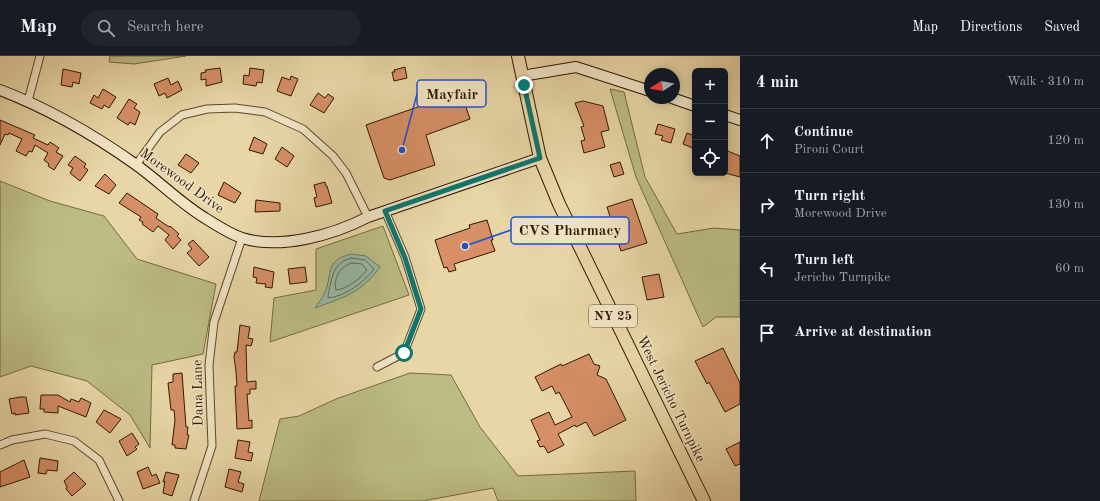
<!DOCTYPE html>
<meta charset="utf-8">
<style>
body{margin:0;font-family:"Old Standard TT",serif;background:#20242c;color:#f1f3f6}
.controls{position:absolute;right:12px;top:12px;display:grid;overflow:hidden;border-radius:6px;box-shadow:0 2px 10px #0003}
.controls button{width:36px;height:36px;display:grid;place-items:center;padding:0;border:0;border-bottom:1px solid #363941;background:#171b24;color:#f1f3f6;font:20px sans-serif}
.compass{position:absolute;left:644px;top:12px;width:36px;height:36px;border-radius:50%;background:#171b24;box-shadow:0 2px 10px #0003;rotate:259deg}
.stop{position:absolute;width:12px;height:12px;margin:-9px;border:3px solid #0f766e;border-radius:50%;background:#fff}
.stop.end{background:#0f766e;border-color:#fff;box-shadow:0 1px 4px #0008}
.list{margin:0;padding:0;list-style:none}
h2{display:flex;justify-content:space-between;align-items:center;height:52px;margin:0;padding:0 16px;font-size:17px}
h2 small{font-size:13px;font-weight:400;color:#9ea1a6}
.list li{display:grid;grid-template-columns:26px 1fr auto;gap:12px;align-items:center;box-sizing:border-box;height:64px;padding:0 16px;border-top:1px solid #363941}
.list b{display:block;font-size:15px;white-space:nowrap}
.list p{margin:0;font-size:13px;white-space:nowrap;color:#9ea1a6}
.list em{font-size:13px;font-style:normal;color:#9ea1a6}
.icon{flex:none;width:22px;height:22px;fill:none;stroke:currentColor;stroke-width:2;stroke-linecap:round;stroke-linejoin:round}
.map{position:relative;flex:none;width:740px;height:445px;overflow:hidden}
header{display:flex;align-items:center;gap:24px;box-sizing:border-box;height:56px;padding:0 20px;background:#171b24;border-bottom:1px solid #363941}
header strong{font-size:19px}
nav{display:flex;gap:22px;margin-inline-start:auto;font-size:14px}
.search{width:280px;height:36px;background:#20242c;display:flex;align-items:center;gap:10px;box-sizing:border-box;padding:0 14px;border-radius:22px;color:#9ea1a6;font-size:15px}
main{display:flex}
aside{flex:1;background:#171b24}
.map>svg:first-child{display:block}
.green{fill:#bbbc83;stroke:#756a42}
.water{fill:#97b9a5;stroke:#6d7963}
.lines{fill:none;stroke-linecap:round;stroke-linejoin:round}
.shore{stroke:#636852;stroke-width:1}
.building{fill:#d68f66;stroke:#2f1800}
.street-casing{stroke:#5d482a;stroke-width:9}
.secondary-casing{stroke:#2f1800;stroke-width:12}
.primary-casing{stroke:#2f1800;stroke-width:14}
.street{stroke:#f0e4c5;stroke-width:7}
.secondary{stroke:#f0e4c5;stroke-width:10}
.primary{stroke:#e8d6a6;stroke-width:12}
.route{stroke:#0f766e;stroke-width:5}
.labels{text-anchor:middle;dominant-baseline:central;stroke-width:3;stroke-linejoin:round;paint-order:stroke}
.shield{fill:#f0e4c5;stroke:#69553b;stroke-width:1}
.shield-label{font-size:13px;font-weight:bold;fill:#2f1800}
.street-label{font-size:14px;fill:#2f1800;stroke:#f0e4c5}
.leader{fill:none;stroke:#1d4ed8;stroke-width:1.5}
.callout-dot{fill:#1d4ed8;stroke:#f0e4c5;stroke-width:1.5}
.callout{fill:#f0e4c5;stroke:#1d4ed8;stroke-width:1.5}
.callout-label{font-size:15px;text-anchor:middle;font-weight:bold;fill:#2f1800}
</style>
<header>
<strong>Map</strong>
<div class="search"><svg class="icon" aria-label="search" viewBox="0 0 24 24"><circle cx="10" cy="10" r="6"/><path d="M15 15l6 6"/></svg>Search here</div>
<nav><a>Map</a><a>Directions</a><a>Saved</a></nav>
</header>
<main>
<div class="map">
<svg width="740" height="445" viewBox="0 0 740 445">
<rect width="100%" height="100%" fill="#e8d6a6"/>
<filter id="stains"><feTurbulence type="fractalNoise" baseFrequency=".005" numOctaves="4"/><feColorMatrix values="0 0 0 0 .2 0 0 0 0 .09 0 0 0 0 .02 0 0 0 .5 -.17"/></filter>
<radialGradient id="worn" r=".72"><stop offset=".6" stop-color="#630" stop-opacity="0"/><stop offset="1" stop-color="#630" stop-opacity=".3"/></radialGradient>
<!-- green -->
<path class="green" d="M110,0H186L134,8L109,6Z
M610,33L624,36L645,121L677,178L714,172L740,174V261H716L703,271L636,121Z
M0,125L50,145L104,160L137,203L216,228L203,298L152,309L150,392L130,359L87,325L31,310L0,321Z
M383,170L409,239L270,286L274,242L316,234V193Z
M410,317L451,319L480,371L518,420L635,415L636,445H498L493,432L423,445H259L280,363L299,360L336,343Z"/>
<!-- water -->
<path class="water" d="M351,198L366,200L380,211C360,238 344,241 315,252C318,247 323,242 325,236C333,217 324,205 351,198Z"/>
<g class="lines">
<!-- shore -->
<path class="shore" d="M351,202L365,204L374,213C363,227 346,240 328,242C328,239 329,234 330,230C333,216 336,206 351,202Z
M352,207L362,208L367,214C360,223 347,233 336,234C333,223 340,210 352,207Z"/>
</g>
<!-- building -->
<path class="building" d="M405,11L407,22L394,25L392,16H395L394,14Z
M220,12L222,26L206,30V23L201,24V17L206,16L205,14Z
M250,12L264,14L262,27L257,26L256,30L243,28L244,19L249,20Z
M63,13L81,17L79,28L73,26L72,31L61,29Z
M291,20L298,23L291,40L277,35L282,21L290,24Z
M168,22L171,29L178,25L182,34L167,42L165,37L159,40L154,28Z
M103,33L116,41L109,52L104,49L102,53L90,47L94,39L98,42Z
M461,36L470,63L426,79L435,109L390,124L384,122L366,69Z
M318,37L325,42L328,38L334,42L324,57L310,49Z
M129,43L137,48L134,52L140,56L135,69L130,66L128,69L117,62Z
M583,45L603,50L609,74L601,76L605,91L584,97L581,85L585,84L581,71L584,70L575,47Z
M0,64L35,79L33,82L48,89L50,86L59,92L56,96L63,100L54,114L48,110L49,108L44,104L48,97L35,89L32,96L29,95L26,100L16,95L22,83L9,77L8,79L5,78L0,89Z
M658,68L675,73L671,87L661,84L663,80L655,78Z
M687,77L695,80V93L683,88Z
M254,81L267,88L263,98L249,94Z
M282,91L294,100L287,111L275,103Z
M725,94L740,100V121L725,117Z
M186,98L199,107L191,117L178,109Z
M75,100L86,108L84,111L88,114L80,125L70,117L73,112L68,109Z
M620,106L624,118L614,121L610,109Z
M105,118L116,129L109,138L95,130Z
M224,126L241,137L235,147L218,139Z
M325,126L326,130H327L332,147L316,151L314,142L317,141L314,129Z
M127,137L158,158L156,162L169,171L170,170L179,178L177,180L181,184L173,193L165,184L169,179L158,170L153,176L142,168L143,166L139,164L141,161L119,147Z
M632,143L647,187L621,195L607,151Z
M256,144L280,147V155L255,156Z
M487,164L493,184H491L495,195L454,208L456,214L449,216L447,211L444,212L435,184L470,172L469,169Z
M193,184L209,201L199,210L187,197L192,193L188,188Z
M254,211L274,216L272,232L265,231L266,228L256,227L257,222L253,221Z
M305,211L307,226L290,228L288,213Z
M659,218L664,241L647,244L642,221Z
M240,269L250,271L248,282L253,283L251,290L246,289L247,326L256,325V333H250V338H247L249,365L252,364V372L237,373L235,330H237L236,315L234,301L235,296H237Z
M723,292L740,327V348L725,356L709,326L707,328L695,305Z
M589,298L594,308L600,310L597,319L606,323L626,364L594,380L586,366L576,371L575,369L558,378L564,389L548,397L544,390L540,391L537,385L540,384L531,364L549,356L555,369L572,361L559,336L556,338L552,330L542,335L535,321L561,308L562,310Z
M182,317L186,371H188L187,379H189L186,393L175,392V389H172L175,364L174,354H171L168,327L173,326V318Z
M41,339H58L70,346L71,343L79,346L81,342L91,347L86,361L58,350V357L44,356V353H40Z
M20,341H26L29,357L15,359V357L12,358L9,343Z
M104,354L121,363L110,377L96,366Z
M132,377L139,388L135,391L137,393L127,400L119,385Z
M238,384L250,386L248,396L253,397L251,405L235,402Z
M740,386V408L735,410L726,393Z
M40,402L58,405L57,415L47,414L46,418L38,417Z
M24,404L30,421L0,431V416Z
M148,411L152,420L156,418L160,427L143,433L137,416Z
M229,413L241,416L238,426L244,428L242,436L225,431Z
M74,416L86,428L72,440L66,433L67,431L64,425Z
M166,416L179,419L172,440L163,437L165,425L163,426Z"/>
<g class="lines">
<defs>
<path id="street" d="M28,45L40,0
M136,109L160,76L182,59L207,53L235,52L265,56L303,73L333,100L346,117L368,161
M377,311L404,297L421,253L405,201L385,155
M0,389L12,384L45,378L74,385L99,404L119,445
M194,445L212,390L209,309L214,266L242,182"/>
<path id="secondary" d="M522,20L576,11L650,35
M0,34C47,52 94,79 135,108C159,125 180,147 205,162C216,169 230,178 242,182C281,194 333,179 368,161L540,102
M672,42L695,50
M725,59L740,64"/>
<path id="primary" d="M518,0L540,102L559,148L704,445"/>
</defs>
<!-- street casing -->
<use href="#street" class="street-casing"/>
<!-- secondary casing -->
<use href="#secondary" class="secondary-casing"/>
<!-- primary casing -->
<use href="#primary" class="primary-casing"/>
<!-- street -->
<use href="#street" class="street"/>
<!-- secondary -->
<use href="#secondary" class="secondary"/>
<!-- primary -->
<use href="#primary" class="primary"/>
</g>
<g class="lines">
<!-- route -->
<path class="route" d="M404,297L421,253L405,202L385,155L540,102L524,29"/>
</g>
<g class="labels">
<!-- shield labels -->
<rect class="shield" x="589" y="249" width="48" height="22" rx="3"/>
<g class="shield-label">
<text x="613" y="260">NY 25</text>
</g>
<!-- street labels -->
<g class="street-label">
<text transform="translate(182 125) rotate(36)">Morewood Drive</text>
<text transform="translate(198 337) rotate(-91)">Dana Lane</text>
<text transform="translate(671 343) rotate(64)">West Jericho Turnpike</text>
</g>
</g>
<!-- callouts -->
<path class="leader" d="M402 94L417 38M465 190L511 174"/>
<g class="callout-dot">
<circle cx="402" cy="94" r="4"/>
<circle cx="465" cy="190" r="4"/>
</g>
<g class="callout">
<rect x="417" y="24" width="69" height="27" rx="4"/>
<rect x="511" y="161" width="118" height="27" rx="4"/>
</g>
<g class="callout-label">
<text x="452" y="43">Mayfair</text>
<text x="570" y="179">CVS Pharmacy</text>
</g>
<rect width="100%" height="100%" filter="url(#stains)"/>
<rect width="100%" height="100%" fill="url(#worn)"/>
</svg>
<div class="controls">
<button>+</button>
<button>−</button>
<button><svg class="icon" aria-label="locate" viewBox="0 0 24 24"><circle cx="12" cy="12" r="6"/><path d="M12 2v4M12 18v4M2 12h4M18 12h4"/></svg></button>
</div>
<svg class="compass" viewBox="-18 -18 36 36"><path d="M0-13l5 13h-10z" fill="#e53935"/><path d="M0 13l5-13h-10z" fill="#9ea1a6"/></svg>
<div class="stop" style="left:404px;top:297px"></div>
<div class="stop end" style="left:524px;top:29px"></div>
</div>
<aside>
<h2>4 min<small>Walk · 310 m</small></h2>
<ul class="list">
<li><svg class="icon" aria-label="ahead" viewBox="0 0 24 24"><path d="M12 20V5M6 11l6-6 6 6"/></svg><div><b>Continue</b><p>Pironi Court</p></div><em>120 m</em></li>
<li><svg class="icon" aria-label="right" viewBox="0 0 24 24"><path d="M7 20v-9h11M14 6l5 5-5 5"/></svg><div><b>Turn right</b><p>Morewood Drive</p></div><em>130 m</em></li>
<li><svg class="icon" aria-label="left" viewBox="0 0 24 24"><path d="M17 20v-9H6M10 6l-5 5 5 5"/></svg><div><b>Turn left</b><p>Jericho Turnpike</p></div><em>60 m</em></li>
<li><svg class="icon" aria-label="arrive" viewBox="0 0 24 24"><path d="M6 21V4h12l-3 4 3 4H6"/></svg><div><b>Arrive at destination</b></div></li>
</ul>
</aside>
</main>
